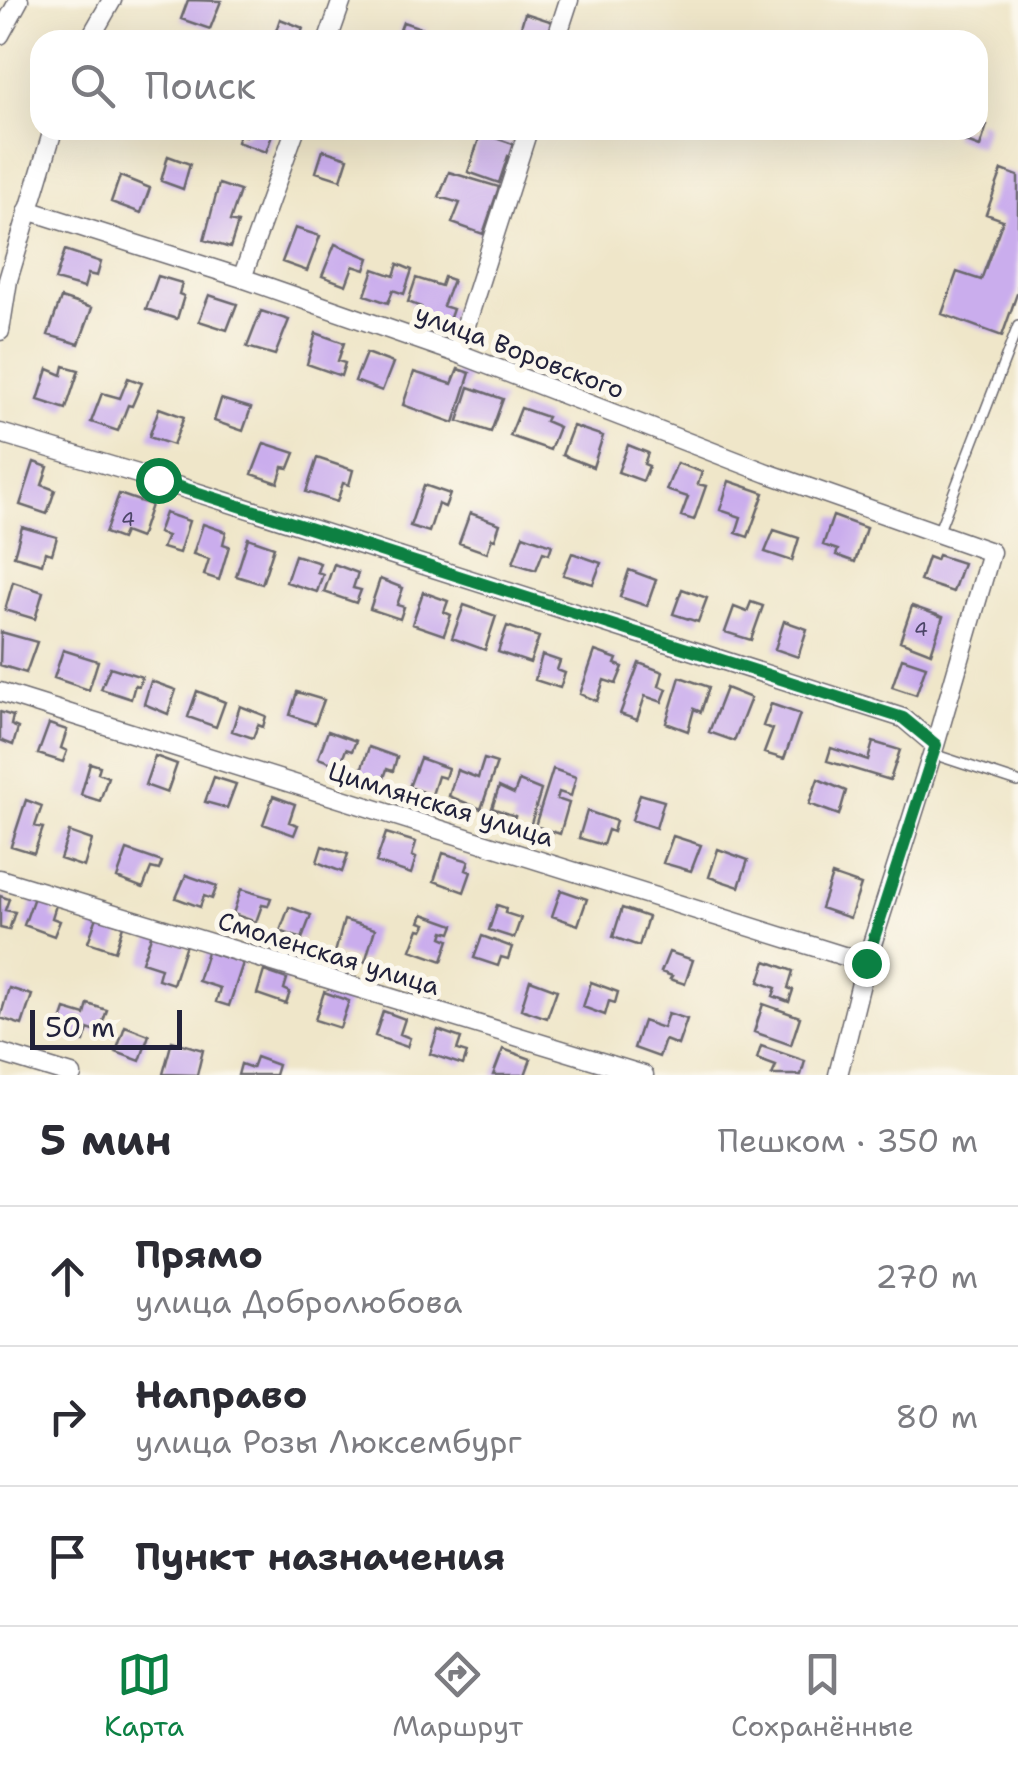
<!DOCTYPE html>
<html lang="ru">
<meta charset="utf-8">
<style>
body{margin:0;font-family:"Shantell Sans",sans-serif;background:#f7f7f7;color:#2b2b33}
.scale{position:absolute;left:30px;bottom:25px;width:152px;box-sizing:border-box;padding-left:10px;border:5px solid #22223b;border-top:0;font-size:28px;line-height:35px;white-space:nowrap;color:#22223b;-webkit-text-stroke:8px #fbf7ec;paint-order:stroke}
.stop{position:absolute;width:30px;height:30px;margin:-22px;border:8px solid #0b8043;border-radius:50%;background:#fff}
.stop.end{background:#0b8043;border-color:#fff;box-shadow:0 2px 10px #0008}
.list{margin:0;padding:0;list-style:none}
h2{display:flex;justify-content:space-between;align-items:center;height:130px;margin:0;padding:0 40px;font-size:42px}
h2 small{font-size:32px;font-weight:400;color:#7c7c81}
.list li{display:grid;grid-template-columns:65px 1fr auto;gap:30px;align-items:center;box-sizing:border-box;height:140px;padding:0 40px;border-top:2px solid #e1e1e2}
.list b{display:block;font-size:38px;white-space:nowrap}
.list p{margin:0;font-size:32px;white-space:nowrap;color:#7c7c81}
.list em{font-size:32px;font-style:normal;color:#7c7c81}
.icon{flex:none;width:55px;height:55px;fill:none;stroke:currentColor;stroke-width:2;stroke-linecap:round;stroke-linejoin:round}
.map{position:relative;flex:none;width:1018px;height:1075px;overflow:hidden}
.search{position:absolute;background:#fff;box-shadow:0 10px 40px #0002;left:30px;right:30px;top:30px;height:110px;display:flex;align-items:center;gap:25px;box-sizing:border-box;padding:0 35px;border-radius:30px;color:#7c7c81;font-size:38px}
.sheet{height:550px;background:#fff}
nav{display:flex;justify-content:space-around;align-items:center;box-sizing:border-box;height:140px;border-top:2px solid #e1e1e2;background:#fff;font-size:28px;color:#7c7c81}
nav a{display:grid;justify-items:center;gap:5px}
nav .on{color:#0b8043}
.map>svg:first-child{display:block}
.building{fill:#caaded}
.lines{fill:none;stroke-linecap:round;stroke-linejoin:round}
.service-casing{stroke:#6a676d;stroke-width:12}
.minor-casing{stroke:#6a676d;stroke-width:21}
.service{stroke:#fff;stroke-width:9}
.minor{stroke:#fff;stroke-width:18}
.route{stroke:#0b8043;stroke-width:12}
.labels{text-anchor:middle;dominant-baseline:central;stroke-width:10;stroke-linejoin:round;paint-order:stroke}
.number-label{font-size:20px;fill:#4c4568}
.street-label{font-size:25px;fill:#22223b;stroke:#fbf7ec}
</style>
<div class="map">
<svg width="1018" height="1075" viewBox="0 0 1018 1075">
<rect width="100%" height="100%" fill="#fbf7ec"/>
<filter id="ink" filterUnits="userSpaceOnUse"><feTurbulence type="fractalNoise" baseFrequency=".01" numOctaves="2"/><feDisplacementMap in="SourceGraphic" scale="20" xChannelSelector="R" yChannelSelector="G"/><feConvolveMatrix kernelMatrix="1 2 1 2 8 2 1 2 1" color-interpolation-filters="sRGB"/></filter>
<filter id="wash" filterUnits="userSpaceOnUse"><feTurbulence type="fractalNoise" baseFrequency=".0048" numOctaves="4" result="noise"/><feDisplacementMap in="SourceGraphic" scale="40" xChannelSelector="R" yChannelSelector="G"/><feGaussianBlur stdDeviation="2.25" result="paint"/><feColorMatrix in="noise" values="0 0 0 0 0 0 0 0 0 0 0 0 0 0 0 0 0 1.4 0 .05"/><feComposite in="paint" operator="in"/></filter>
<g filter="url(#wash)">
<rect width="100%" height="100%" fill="#efe6c9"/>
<g id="blocks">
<!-- building -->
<path class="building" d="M188,0L221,1L210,29L181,19Z
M525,13L553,22L546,40H517Z
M280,19L303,28L301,34L308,36L307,40H273Z
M403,22L427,30L423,40H396Z
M978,121L987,125L980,147L953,137L956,130H978Z
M248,130H274L266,152L237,142L239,134L246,136Z
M481,133L516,145L512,158L508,156L499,183L468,172Z
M323,150L348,158L341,180L316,172Z
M168,156L190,164L183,189L161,181Z
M1002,170L1018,176V291L1002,336L942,314L957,272L981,280L1003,220L986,214Z
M449,172L499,187L483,234L452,223L460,203L439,197Z
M120,176L150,188L141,213L111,202Z
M219,184L240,191L230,221L238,223L230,248L204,240Z
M295,228L320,236L307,271L282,262Z
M335,244L369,258L365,270L353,266L346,285L322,276Z
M65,250L101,262L97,276L88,274L84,288L55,280Z
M398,264L412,270L404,294L393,290L388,303L365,295L374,269L394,276Z
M158,276L182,283L179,294L184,296L177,319L146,309Z
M444,277L453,280L443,306L453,309L445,332L416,323L421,307L408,302L416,278L441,286Z
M209,295L237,304L227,330L199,321Z
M61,298L92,308L79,344L48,335Z
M261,311L289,320L275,355L247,347Z
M316,333L344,343L338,361L345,363L341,376L307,364Z
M366,353L393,363L382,391L355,381Z
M64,366L79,370L66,409L38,400L48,369L62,375Z
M458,369L470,373L454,423L403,405L414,372L452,384Z
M128,378L142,383L132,406L128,405L118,431L91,422L102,393L120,398Z
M469,387L503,399L491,432L458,421Z
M221,399L251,408L243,431L214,421Z
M159,408L184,417L173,445L149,437Z
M521,408L547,417L545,421L559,427L550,450L510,436Z
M573,426L603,436L593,467L562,455Z
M264,443L295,453L289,468L283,467L278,483L252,474Z
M628,445L648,453L644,464L649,466L643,481L618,472Z
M317,458L353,470L349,485L343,483L337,502L306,492Z
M34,462L48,467L42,485L55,490L47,514L20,505Z
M677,463L702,472L698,484L706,486L694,520L681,516L688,497L666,490Z
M729,481L764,493L748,537L736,533L741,517L720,510Z
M424,485L450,494L445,507L438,504L429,532L410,526Z
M119,494L151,505L140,538L124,532L121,539L105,533Z
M165,513L189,521L179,553L162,548L167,536L158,533Z
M470,513L500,524L495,539L492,538L487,553L459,543Z
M833,516L866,528L855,562L836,555L838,550L823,545Z
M203,524L226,532L223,544L229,546L219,580L204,575L209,559L193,554Z
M22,527L57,537L52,554L45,552L42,564L14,556Z
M774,530L799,538L792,561L765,552Z
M523,535L552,545L549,554L543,552L536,570L513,563Z
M248,538L274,547L262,584L236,576Z
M572,553L601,563L593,584L563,575Z
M295,555L320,563L317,572L323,574L317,592L286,582Z
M938,555L963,563L953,592L920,581L928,557L936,560Z
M334,564L358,573L353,588L361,590L356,603L324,592Z
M629,570L656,580L647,606L620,597Z
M380,579L403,588L397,605L404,607L400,619L370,609Z
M13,582L43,592L35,619L5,610Z
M682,589L707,598L698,622L673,614Z
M423,592L448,601L444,612L451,615L444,635L412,624Z
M751,602L763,606L751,640L725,632L734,607L747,612Z
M464,605L496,616L485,650L452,638Z
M912,606L943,617L931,653L900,641Z
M784,621L807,629L798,657L775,649Z
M507,626L539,637L530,663L498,652Z
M1,632L37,642L26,673L0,665Z
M63,650L98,661L89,690L54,678Z
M595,651L617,659L615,664L623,667L616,684L604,680L597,701L580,694Z
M542,655L560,661L557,670L565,673L560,688L535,680Z
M902,658L926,666L916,695L892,687Z
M639,663L663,672L659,686L667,689L662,702L645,696L637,720L620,714Z
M110,667L142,677L139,686L135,685L131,699L101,689Z
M680,677L709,687L701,712L694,709L688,731L666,723Z
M151,681L176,690L168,714L144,704Z
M726,688L751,698L734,741L709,732Z
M197,691L225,702L216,727L188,717Z
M297,692L324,700L315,724L290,715Z
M771,704L800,714L784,759L764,753L773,729L763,726Z
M240,706L266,716L263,727L258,725L253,738L232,731Z
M0,712L13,716L11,725L18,728L13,745L0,740Z
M49,724L67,730L61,748L67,751L63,762L38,754Z
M328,731L356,741L352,751L346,749L340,766L318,758Z
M873,742L900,750L890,780L827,761L831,748L868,760Z
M369,747L397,757L393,771L387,769L383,781L360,773Z
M155,756L177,764L167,793L145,785Z
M420,758L448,768L445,778L438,776L432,795L409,787Z
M484,759L497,763L481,809L449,796L457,770L478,778Z
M90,763L100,766L98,773L108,777L100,801L81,795Z
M553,769L576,777L571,796L559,792L557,799L569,803L560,834L535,826Z
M214,777L236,784L227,808L205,802Z
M818,779L846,791L839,815L809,804Z
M519,781L541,790L529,830L512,824L515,816L492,808L499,787L514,794Z
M640,794L664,801L656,828L632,820Z
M273,796L295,804L289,822L298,825L294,835L263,824Z
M26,800L42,806L35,826L43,828L34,853L11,846Z
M587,811L616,821L613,832L608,830L603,845L579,838Z
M69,832L92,840L84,867L60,859Z
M386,833L416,842L412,856L416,858L411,874L376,862Z
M673,836L701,845L691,871L663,863Z
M322,846L348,854L342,872L317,862Z
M718,849L748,860L739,887L709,877Z
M127,850L162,862L159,870L151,868L143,888L117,878Z
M443,853L469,861L466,870L471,872L464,892L434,881Z
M186,875L217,886L212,899L204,896L200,907L176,898Z
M832,875L861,885L850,918L821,908Z
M241,889L271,898L268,906L262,905L256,922L233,914Z
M561,890L587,899L578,925L552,916Z
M0,896L9,899L5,910L15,912L9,930L0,928Z
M34,897L56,905L52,918L60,921L54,936L24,925Z
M497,905L506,908L505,913L521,918L514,938L489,930Z
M289,907L311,915L302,939L280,931Z
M622,908L648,917L639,946L613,937Z
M423,914L454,925L451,933L444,931L442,937L449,940L442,961L411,950L419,929L423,930L426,924L420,922Z
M97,917L123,926L115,951L88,942Z
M344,920L375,929L365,962L335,953Z
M152,933L186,944L173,984L158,979L161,968L142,962Z
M482,936L512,947L508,959L501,957L498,966L474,958Z
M207,952L243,963L229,1006L216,1002L220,988L198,981Z
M669,952L693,960L685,984L670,979L672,976L661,972Z
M766,961L793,971L788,988L793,990L789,1002L773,996L776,988L759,982Z
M264,971L287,979L284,989L290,992L286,1004L257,994Z
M530,980L557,990L547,1018L521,1009Z
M591,982L618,992L615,1003L609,1001L605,1015L583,1007Z
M9,988L32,995L22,1025L0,1018Z
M324,992L349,1001L340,1028L315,1020Z
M88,1004L107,1010L99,1033L88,1029L84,1042L57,1033L65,1009L85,1015Z
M763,1004L800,1017L791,1045L754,1032Z
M383,1011L405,1019L400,1034L410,1038L407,1047L375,1036Z
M668,1013L687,1019L678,1045L665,1040L659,1057L634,1048L643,1021L663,1028Z
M125,1026L149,1035L140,1061L116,1052Z
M438,1030L461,1038L457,1050L467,1053L463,1065L430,1054Z
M172,1041L203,1050L197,1075L163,1074Z
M761,1046L805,1061L801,1075H772L776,1066L757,1059Z
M503,1049L531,1059L525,1075H493Z
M256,1057L278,1065L275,1075H238L241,1064L252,1068Z"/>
</g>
</g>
<g filter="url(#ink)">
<use href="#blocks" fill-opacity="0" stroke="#6a676d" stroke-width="2.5"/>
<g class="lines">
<defs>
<path id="service" d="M938,533L1018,326
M933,754L1018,782"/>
<path id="minor" d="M0,35L19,0
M89,40L112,0
M328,40L342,0
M556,40L569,0
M28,210L242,278L457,353L767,473L991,552L935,745L866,963L838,1075
M242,278L295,130
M0,331L8,280L53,130
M457,353L528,130
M0,433L158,480L903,718L935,745
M0,692L866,963
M0,879L644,1075
M0,1053L72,1075"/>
</defs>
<!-- service casing -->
<use href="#service" class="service-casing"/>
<!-- minor casing -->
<use href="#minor" class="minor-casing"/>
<!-- service -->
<use href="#service" class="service"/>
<!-- minor -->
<use href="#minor" class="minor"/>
</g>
</g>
<g class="lines" filter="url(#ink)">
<!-- route -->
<path class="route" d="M158,480L903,718L936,745L866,963"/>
</g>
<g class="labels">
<!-- number labels -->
<g class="number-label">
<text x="128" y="519">4</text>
<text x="921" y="629">4</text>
</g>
<!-- street labels -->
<g class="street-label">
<text transform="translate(520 351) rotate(21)">улица Воровского</text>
<text transform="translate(441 804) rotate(17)">Цимлянская улица</text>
<text transform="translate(329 953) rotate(17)">Смоленская улица</text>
</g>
</g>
</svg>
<div class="scale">50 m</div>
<div class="stop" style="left:158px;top:480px"></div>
<div class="stop end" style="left:866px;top:963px"></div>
<div class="search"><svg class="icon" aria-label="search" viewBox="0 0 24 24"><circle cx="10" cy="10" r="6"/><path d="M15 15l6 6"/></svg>Поиск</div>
</div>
<section class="sheet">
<h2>5 мин<small>Пешком · 350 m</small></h2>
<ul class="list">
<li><svg class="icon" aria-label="ahead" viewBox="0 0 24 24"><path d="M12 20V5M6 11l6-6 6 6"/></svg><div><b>Прямо</b><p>улица Добролюбова</p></div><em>270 m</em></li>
<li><svg class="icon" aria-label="right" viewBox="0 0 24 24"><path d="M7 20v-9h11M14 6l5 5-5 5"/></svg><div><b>Направо</b><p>улица Розы Люксембург</p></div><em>80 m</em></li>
<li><svg class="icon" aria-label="arrive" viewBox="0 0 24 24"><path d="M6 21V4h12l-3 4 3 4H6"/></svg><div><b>Пункт назначения</b></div></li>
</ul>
</section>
<nav>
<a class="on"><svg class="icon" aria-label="map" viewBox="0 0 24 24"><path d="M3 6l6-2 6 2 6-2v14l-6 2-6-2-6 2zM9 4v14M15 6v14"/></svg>Карта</a>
<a><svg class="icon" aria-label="directions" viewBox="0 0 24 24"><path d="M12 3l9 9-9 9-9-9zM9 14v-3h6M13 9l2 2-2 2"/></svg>Маршрут</a>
<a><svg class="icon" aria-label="saved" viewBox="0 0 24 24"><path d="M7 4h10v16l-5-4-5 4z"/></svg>Сохранённые</a>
</nav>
